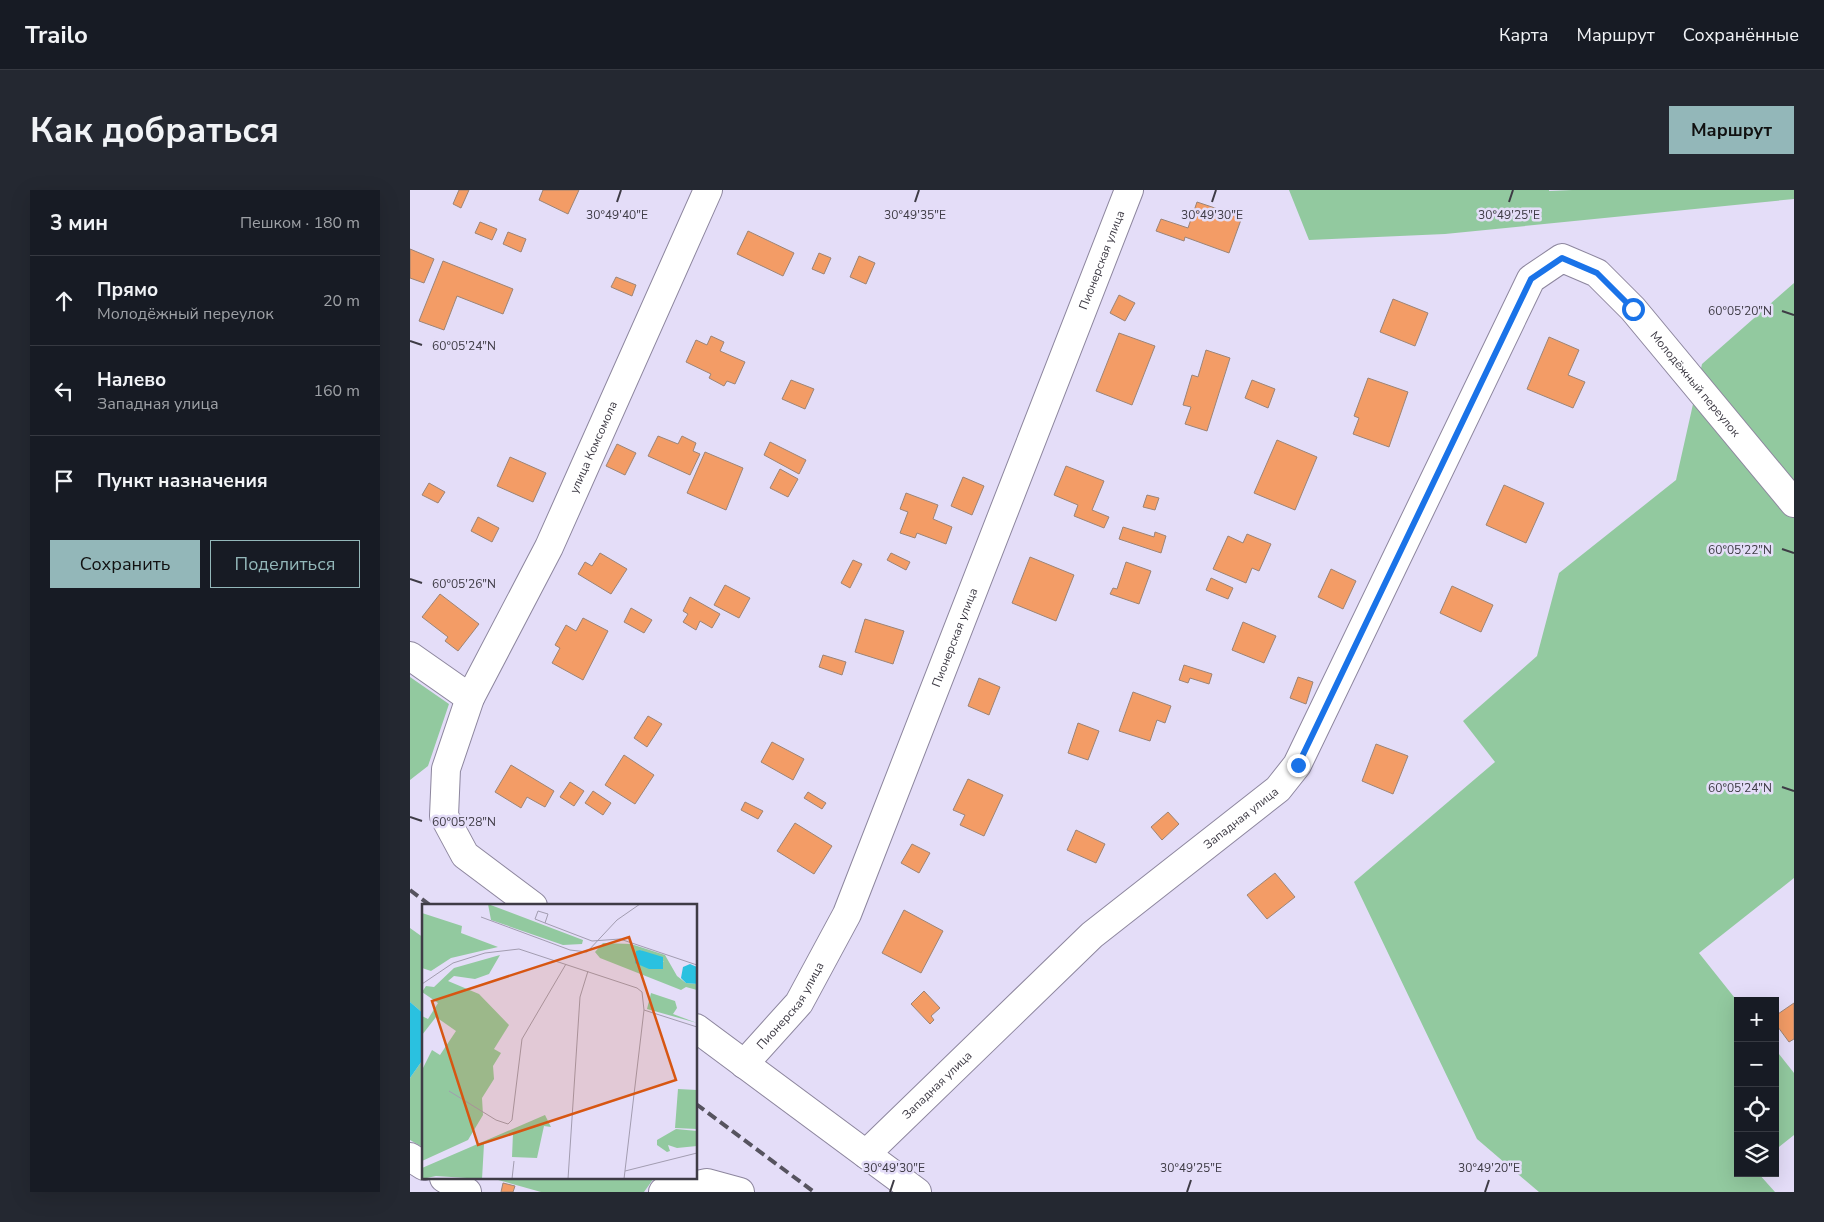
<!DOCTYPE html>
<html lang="ru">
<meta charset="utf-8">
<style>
body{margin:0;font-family:"Nunito Sans",sans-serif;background:#242831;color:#f1f3f6}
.controls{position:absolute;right:15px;bottom:15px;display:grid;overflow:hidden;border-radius:0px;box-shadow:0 5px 20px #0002}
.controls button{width:45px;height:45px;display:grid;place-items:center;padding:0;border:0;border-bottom:1px solid #363941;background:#171b24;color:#f1f3f6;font:25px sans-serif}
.stop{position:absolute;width:15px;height:15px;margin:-11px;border:4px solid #1a73e8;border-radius:50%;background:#fff}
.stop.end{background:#1a73e8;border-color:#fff;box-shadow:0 1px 5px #0008}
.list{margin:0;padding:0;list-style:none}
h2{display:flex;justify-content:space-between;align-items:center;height:65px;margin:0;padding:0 20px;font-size:21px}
h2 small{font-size:16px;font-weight:400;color:#9ea1a6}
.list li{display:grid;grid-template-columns:32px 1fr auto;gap:15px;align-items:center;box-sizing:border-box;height:90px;padding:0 20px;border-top:1px solid #363941}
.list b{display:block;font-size:19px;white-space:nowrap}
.list p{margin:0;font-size:16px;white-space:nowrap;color:#9ea1a6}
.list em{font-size:16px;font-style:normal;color:#9ea1a6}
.actions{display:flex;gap:10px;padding:15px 20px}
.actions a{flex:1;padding:11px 0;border:1px solid #93b7b9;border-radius:0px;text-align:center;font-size:18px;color:#93b7b9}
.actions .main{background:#93b7b9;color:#111}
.icon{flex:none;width:28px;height:28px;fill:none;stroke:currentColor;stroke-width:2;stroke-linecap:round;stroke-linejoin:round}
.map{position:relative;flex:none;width:1384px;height:1002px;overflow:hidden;border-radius:0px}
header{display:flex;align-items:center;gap:30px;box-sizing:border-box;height:70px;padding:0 25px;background:#171b24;border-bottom:1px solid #363941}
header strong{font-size:24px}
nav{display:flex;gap:28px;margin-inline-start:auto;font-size:18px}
.intro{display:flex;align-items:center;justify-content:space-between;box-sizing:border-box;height:120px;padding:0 30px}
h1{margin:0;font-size:35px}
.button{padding:12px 22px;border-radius:0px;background:#93b7b9;color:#111;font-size:18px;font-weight:700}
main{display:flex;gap:30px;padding:0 30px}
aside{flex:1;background:#171b24;border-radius:0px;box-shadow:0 5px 20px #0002}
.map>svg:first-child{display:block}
.green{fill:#92c99f}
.water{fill:#2ac1e0}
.building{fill:#f39c66;stroke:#9c8476}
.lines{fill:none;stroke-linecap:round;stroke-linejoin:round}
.minor-casing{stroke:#8d869e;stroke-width:30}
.minor{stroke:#fff;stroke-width:28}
.rail{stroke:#56535f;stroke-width:4;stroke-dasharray:10 5;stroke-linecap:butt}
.route{stroke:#1a73e8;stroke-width:6}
.ticks{fill:none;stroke:#3e3b45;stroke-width:2}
.labels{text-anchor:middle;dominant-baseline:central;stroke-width:5;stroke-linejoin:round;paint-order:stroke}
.street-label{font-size:12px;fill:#3e3b45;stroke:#e4ddf8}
.inset-road{fill:none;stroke:#a29cb0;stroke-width:1}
.view{fill:#d75612;fill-opacity:0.15;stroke:#d75612;stroke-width:2.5}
.inset-edge{fill:none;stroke:#3e3b45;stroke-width:2.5}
.ticks-label{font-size:12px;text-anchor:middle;fill:#3e3b45;stroke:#e4ddf8;stroke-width:5;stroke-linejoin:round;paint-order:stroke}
</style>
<header>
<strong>Trailo</strong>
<nav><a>Карта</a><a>Маршрут</a><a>Сохранённые</a></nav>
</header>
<div class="intro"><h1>Как добраться</h1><a class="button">Маршрут</a></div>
<main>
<aside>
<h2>3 мин<small>Пешком · 180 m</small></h2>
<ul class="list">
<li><svg class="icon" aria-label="ahead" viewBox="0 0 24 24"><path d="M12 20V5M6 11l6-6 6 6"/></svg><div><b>Прямо</b><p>Молодёжный переулок</p></div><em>20 m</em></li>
<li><svg class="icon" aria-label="left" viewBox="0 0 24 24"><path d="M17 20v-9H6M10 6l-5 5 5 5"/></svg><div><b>Налево</b><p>Западная улица</p></div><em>160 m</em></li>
<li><svg class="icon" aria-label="arrive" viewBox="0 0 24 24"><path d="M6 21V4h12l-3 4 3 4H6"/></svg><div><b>Пункт назначения</b></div></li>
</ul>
<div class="actions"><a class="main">Сохранить</a><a>Поделиться</a></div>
</aside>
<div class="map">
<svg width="1384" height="1002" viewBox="0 0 1384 1002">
<rect width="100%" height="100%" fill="#e4ddf8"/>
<!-- green -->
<path class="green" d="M879,0H1139V1L1162,0H1384V9L1035,44L899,50Z
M1384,93V688L1289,763L1328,812V983H1348L1365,1002H1129L1067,949L944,692L1085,572L1053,531L1127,466L1149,383L1266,290L1292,174Z
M0,487L39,514L18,576L0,590Z
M0,738L14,748V824L0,812Z
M1365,859L1384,883V945L1365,960Z
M14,868V958L0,950V888Z
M81,988H244L234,1002H131Z"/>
<!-- water -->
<path class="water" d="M0,812L14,824V868L0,888Z"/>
<!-- building -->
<path class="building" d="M49,0H59L51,18L43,14Z
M133,0H169L158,24L129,10Z
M787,12L832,27L819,63L775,47L774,51L746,41L751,29L778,38Z
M70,32L87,39L82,50L65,43Z
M338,41L384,63L373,86L327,64Z
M98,42L116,49L111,62L93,54Z
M0,59L24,69L14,93L0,88Z
M409,63L421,68L414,84L402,79Z
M449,66L465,73L456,94L440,87Z
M33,71L103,99L93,124L47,106L34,140L9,131Z
M206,87L226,95L222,106L201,97Z
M709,105L725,113L715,131L700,123Z
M983,109L1018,123L1005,156L970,142Z
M709,143L745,156L722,215L686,201Z
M301,146L314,152L310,161L335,172L325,194L317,191L314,196L299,188L301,184L276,172L286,150L297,155Z
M1139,147L1169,160L1158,185L1175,192L1163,218L1117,199Z
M796,160L820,168L797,241L775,234L781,217L773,215L782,185L788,187Z
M958,188L998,202L979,257L943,244L949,228L944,226Z
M381,190L404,199L395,219L372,209Z
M842,190L865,199L858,218L835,208Z
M248,246L268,254L272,246L286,253L283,261L290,264L280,285L238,266Z
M867,250L907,267L885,320L844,303Z
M360,252L396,270L389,284L354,265Z
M207,254L226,263L215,285L196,276Z
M295,262L333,278L316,320L277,303Z
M100,267L136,283L123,312L87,296Z
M656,276L694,291L682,320L699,327L694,338L664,326L668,315L644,305Z
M370,279L388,289L378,307L360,298Z
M553,287L574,296L562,325L541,316Z
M19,293L35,302L28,313L12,305Z
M1094,295L1134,313L1116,353L1076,335Z
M496,303L528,315L523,329L542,337L536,354L507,343L505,348L490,343L498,322L490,319Z
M737,305L749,308L745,320L733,317Z
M68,327L89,338L82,352L61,341Z
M713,337L744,347L745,342L756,346L751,363L709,349Z
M837,344L861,354L849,381L842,378L836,393L803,379L818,346L833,353Z
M190,363L217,379L201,404L168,384L175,372L182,376Z
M481,363L500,372L496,380L477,370Z
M620,367L664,385L646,431L602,413Z
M443,370L452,374L440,398L431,393Z
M716,372L741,381L729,414L700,404L703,398L707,399Z
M921,379L946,391L933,419L908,407Z
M801,388L823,398L818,409L796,400Z
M315,395L340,408L329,428L304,415Z
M1042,396L1083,415L1071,442L1030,423Z
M30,404L69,434L48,461L35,451L38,447L12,427Z
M280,407L310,424L302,438L290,431L286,440L273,432L278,424L273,421Z
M221,418L242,430L234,443L214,432Z
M173,428L198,441L173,490L142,473L150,458L145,455L156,435L166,441Z
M455,429L494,441L483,474L445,462Z
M833,432L866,446L854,473L822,460Z
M413,465L436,472L432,485L409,477Z
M774,475L802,484L799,494L780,488L778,493L769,490Z
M888,487L903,492L896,514L880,508Z
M569,488L590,497L579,525L558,516Z
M723,502L761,516L755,533L747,530L740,551L709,541Z
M238,526L252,534L237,557L224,548Z
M668,533L689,541L678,570L658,563Z
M362,552L394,569L383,590L351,572Z
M966,554L998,566L983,604L952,591Z
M214,565L244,585L225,614L195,595Z
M101,575L144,601L135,617L117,607L111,618L85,602Z
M558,589L593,605L574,646L550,635L555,625L543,620Z
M160,592L174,601L164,616L150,607Z
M183,601L201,613L193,625L175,613Z
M398,602L416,613L412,619L394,608Z
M335,612L353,621L348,629L331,620Z
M758,622L769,634L752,650L741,637Z
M385,633L422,656L404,684L367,661Z
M666,640L695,654L686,673L657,660Z
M502,654L520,663L509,683L491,673Z
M865,683L885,707L857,729L837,705Z
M494,720L533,741L511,783L472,763Z
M514,801L530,818L521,826L524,830L520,834L501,814Z
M1384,813V849L1379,852L1365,833V826Z
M93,993L105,996L103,1002H91Z"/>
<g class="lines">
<defs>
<g id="minor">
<path d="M0,466L60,508"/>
<path id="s1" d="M123,716L55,665L34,626L36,579L60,508L139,357L298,0"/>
<path d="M286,838L507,1002"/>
<path id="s2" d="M334,874L389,813L437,724L719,0"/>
<path id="s3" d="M456,964L682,745L868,599L887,575L1121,89L1152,68L1187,83L1223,119L1384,313"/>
<path d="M0,967L14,976"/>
<path d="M34,988L57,1002"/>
<path d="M253,1002L297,993L330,1002"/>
</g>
</defs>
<!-- minor casing -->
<use href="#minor" class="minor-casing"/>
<!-- minor -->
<use href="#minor" class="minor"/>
<!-- rail -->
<path class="rail" d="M0,700L21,716
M286,914L404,1002"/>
</g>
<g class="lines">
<!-- route -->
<path class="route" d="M888,575L1121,89L1152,68L1187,83L1223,119"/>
</g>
<!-- ticks -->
<path class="ticks" d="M207,12L211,0M505,12L509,0M802,12L806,0M1099,12L1103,0M1372,121L1384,125M0,151L12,155M1372,359L1384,363M0,389L12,393M1372,597L1384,601M0,627L12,631M480,1002L484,990M777,1002L781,990M1075,1002L1079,990"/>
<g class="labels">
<!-- street labels -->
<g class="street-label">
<text stroke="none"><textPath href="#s2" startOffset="885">Пионерская улица</textPath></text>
<text stroke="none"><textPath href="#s3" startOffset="1345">Молодёжный переулок</textPath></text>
<text stroke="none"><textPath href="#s1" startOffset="531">улица Комсомола</textPath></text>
<text stroke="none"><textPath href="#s2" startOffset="480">Пионерская улица</textPath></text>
<text stroke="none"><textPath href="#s3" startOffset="504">Западная улица</textPath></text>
<text stroke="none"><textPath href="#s2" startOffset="75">Пионерская улица</textPath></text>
<text stroke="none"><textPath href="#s3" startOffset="99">Западная улица</textPath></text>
</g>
</g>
<!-- overview -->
<g transform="translate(12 714)">
<rect width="275" height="275" fill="#e4ddf8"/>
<path d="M66,0L161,36L160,40L141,41L69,16ZM0,9L40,22L39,29L76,43L29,54L9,67L0,64ZM181,39L209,40L243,51L255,72L264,79L275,80V86L264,83L259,86L178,54L173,48ZM218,46L242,58L213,59ZM78,51L67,70L53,75L32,72L26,77L57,90L87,121L72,145L79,149L71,162L72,175L60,194L61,211L46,236L0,257V166L10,146L18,151L34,127L14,113L0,131V112L6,115L16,99L0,88L4,82L12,83L32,64ZM229,89L253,97L255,104L251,110L275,119L225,105ZM256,185L275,186V225L253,224ZM123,211L129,223L122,222L115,254L90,253L91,229L62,240L60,275L14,272L0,275V264ZM254,225L275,227V242L255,244L246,241L248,247L245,248L235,241V236Z" fill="#92c99f" fill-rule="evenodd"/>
<path d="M218,46L241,53V65H227L213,59L214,47ZM268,60L275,63V80L264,79L259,74L261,63Z" fill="#2ac1e0"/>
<path class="inset-road" d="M59,13L148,46L165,48L195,16L218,0M123,19L126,10L116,7L113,15L123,19L170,37L198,35L275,61M0,80L31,59L63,49L97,45L215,84L220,88L222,106L202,275M222,106L275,123M27,187L74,216L86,220L90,216L100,135L144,60M203,267L275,249M90,275L92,257M146,275L158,93L166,67"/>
<path class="view" d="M207,33L254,176L56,241L10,97Z"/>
<rect width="275" height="275" class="inset-edge"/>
</g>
<g class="ticks-label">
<text x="207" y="29">30°49'40"E</text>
<text x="505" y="29">30°49'35"E</text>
<text x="802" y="29">30°49'30"E</text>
<text x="1099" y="29">30°49'25"E</text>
<text x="1330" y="125">60°05'20"N</text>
<text x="54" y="160">60°05'24"N</text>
<text x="1330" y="364">60°05'22"N</text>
<text x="54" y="398">60°05'26"N</text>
<text x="1330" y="602">60°05'24"N</text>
<text x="54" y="636">60°05'28"N</text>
<text x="1079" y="982">30°49'20"E</text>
<text x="484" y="982">30°49'30"E</text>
<text x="781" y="982">30°49'25"E</text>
</g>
</svg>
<div class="controls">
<button>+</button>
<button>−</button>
<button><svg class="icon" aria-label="locate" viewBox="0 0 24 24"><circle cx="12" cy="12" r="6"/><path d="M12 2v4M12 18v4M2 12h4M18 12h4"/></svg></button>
<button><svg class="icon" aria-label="layers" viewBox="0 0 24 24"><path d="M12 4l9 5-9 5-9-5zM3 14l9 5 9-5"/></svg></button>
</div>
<div class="stop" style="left:1223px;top:119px"></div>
<div class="stop end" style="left:888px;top:575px"></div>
</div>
</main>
